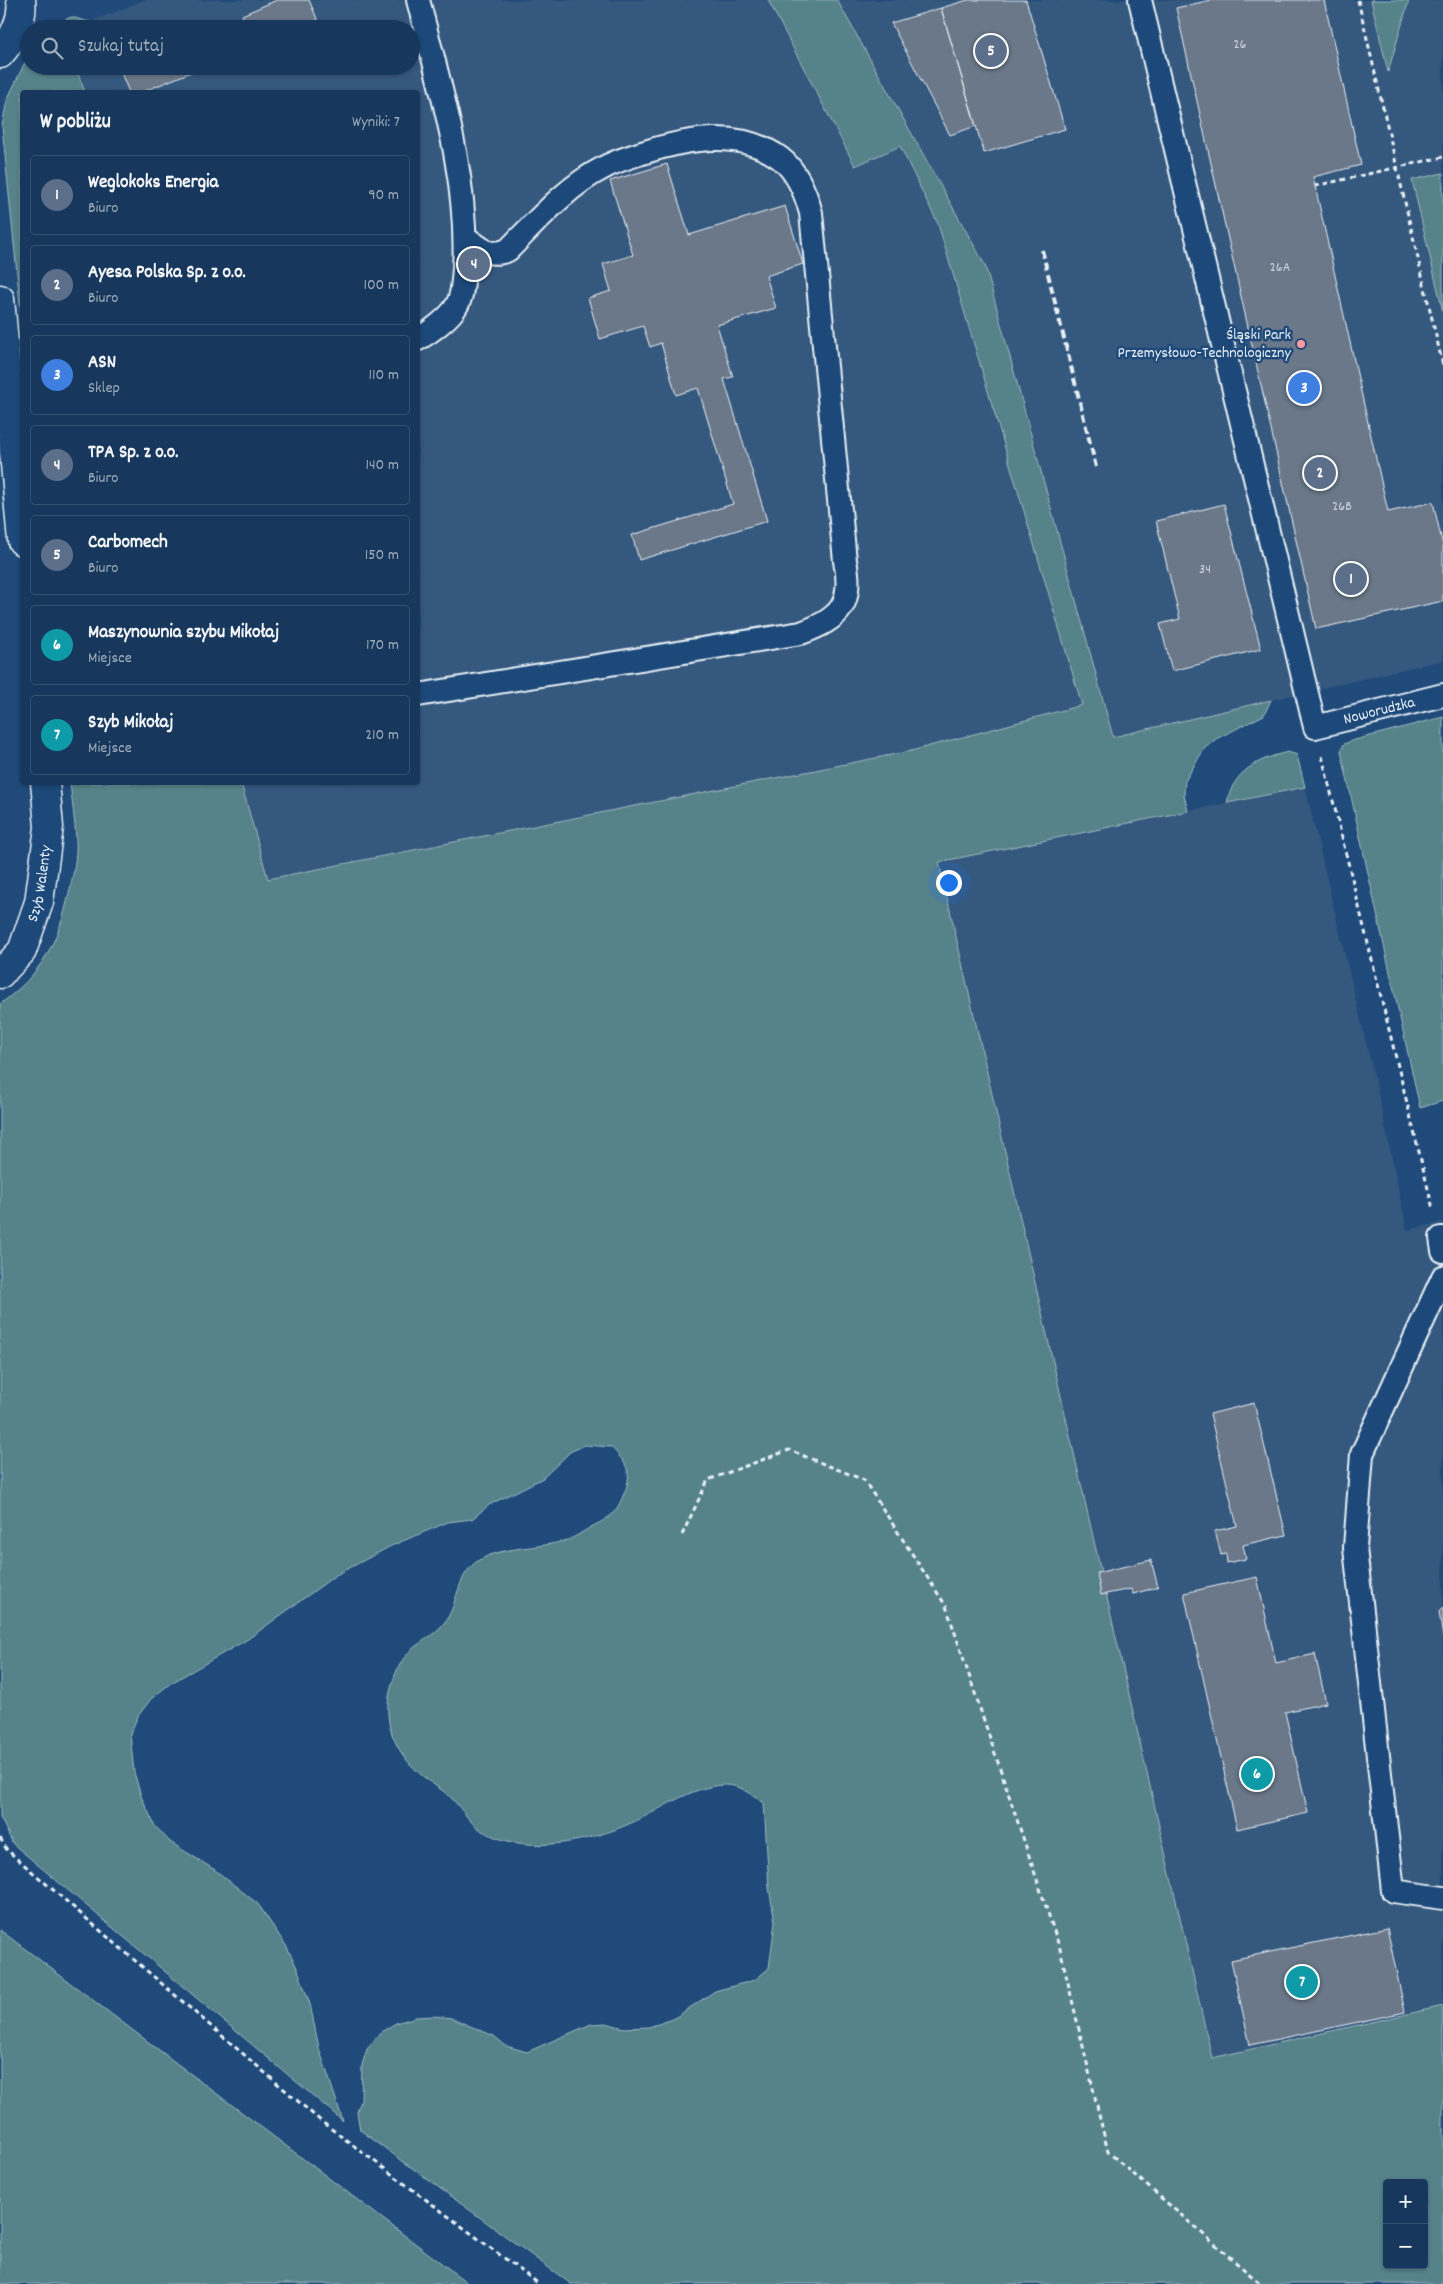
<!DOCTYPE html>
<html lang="pl">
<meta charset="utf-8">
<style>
body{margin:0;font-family:Dekko,sans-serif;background:#203f62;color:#f1f3f6}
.controls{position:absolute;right:15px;bottom:15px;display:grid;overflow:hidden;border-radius:5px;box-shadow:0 1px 4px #0004}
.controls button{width:45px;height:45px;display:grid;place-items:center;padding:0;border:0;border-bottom:1px solid #365272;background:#17385c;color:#f1f3f6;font:25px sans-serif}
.you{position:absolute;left:948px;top:882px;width:18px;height:18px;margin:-12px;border:4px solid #fff;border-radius:50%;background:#1a73e8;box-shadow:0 0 0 8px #1a73e833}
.badge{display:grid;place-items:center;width:32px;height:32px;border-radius:50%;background:#e797bd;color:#fff;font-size:16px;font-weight:700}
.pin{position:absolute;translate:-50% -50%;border:2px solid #fff;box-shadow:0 1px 5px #0006}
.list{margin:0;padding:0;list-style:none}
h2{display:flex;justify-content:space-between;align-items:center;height:65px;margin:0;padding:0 20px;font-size:21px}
h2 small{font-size:16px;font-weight:400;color:#9eacbb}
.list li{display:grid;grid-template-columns:32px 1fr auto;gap:15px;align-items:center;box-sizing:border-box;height:80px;margin:0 10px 10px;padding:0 10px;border:1px solid #365272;border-radius:5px}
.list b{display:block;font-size:19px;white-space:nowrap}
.list p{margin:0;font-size:16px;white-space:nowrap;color:#9eacbb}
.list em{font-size:16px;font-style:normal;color:#9eacbb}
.icon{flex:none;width:28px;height:28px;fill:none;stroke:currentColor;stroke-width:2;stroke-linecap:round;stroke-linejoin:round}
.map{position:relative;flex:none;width:1443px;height:2284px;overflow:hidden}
.search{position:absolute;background:#17385c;box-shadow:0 1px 4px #0004;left:20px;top:20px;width:400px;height:55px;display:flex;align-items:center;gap:12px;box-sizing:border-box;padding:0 18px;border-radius:28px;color:#9eacbb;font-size:19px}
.panel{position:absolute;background:#17385c;box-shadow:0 1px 4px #0004;left:20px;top:90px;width:400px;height:695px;border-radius:5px}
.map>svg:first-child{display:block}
.built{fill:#36587e}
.green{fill:#57828a;stroke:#a0bac1;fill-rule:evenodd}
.building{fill:#6a7889;stroke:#e8f1f8}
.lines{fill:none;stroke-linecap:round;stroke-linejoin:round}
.service-casing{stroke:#e8f1f8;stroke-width:26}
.minor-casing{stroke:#e8f1f8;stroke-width:31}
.path{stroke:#e8f1f8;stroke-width:3;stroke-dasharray:5 4;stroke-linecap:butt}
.service{stroke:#1f4a7a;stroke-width:22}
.minor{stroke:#1f4a7a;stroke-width:28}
.rail{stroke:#e8f1f8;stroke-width:4;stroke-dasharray:8 4;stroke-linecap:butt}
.poi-dot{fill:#ff9aa2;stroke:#1f4a7a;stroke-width:2}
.labels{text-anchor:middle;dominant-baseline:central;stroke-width:5;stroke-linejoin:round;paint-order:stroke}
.number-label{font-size:14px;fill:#c8d3dc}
.poi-label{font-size:16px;fill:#e8f1f8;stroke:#1f4a7a;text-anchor:end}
.street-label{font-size:16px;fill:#e8f1f8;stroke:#1f4a7a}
</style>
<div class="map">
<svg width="1443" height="2284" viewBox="0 0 1443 2284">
<rect width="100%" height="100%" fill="#1f4a7a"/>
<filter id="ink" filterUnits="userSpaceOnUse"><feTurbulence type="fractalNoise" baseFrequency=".02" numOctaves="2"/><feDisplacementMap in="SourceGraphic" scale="10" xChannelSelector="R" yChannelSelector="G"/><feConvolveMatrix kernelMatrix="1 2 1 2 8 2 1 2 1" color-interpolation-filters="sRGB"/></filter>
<g filter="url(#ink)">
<!-- built -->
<path class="built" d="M144,0H768L854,166L900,146L938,224L1082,705L926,748L268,879L241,783L418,782V92H85L75,67L411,66V29H87L90,22Z
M837,0H1443V660L1113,737L985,265Z
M1305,787L1378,1093L1407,1230L1443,1222V2006L1212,2058L1097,1573L939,861Z"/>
<!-- green -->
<path class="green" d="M768,0H837L985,265L1113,737L1271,700L1264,715L1216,739L1204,749L1185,781L1184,795L1188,811L939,862L1212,2058L1443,2006V2284H571L360,2130L357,2112L361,2101L362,2065L367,2049L381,2032L396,2023L416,2017L434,2016L451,2018L494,2036L506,2046L527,2052L591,2024L606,2023L624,2028L649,2027L673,2019L715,1991L755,1980L769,1968L775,1922L769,1888L764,1803C752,1794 740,1785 725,1785C690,1786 660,1811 629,1824C588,1842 529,1855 486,1833C473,1827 465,1814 456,1803C449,1794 438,1788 429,1781C399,1759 380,1726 391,1688C394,1675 401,1659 411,1650C423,1640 438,1633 447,1619C459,1599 457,1574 479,1560C504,1546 536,1549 564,1541C573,1539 582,1532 591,1527C609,1518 615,1515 623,1496C634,1472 627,1464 611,1447L585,1445L570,1452L543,1478L489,1505L472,1519L448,1522L391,1546L336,1575L248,1639L171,1683L151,1699L138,1716L130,1734L134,1772L141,1796L155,1826L170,1842L215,1870L258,1904L287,1947L298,1970L310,2004L319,2048L343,2121L13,1844L0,1817V1004C41,975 59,941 69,893C73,875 77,858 76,840C75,821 72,802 70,783H241L268,879L911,751L1082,705L938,224L900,146L855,166ZM1387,2183H1424V2265H1387Z
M1371,0H1409L1388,72Z
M71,17L90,22L87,29H45Z
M29,54V66H75L85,92H22V323L2,126L7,100Z
M1443,173V312L1412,180Z
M1443,717V1101L1420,1108L1341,751L1344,744L1351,741Z
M1288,752L1297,755L1305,787L1227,803C1233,771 1258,759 1288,752Z
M0,1930L469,2284H0Z"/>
<!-- building -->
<path class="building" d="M277,0H309L318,21L299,29H248L242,15Z
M968,0H1026L1065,129L984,153L941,8Z
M1211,0H1324L1361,165L1313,177L1388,512L1433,502L1443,546V601L1316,629L1176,8Z
M941,8L976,126L950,135L891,23Z
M232,18L236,29H205Z
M118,66H206L142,92H129Z
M667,164L689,235L785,206L803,264L766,276L776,308L717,325L733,377L724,379L767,521L639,560L632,535L733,504L698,388L676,395L661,343L650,347L643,326L600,339L588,298L611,291L603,264L633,255L610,181Z
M1224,504L1261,649L1172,671L1160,624L1180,619L1156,521Z
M1254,1403L1286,1535L1243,1545L1246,1559L1227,1563L1226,1554L1221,1555L1215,1531L1237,1526L1210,1414Z
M1151,1560L1158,1587L1133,1594L1131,1589L1101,1595L1097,1573Z
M1257,1577L1276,1663L1315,1654L1326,1703L1285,1712L1308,1813L1237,1829L1184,1593Z
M1443,1607V1637L1439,1612Z
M1387,1928L1405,2012L1250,2045L1231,1960Z"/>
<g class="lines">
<defs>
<g id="service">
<path id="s1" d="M1140,0L1315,727L1443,695"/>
<path d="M418,339C429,333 451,317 457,305C463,295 463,279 464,268C469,177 440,87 418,0"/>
<path d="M418,695L801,633C840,619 854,604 845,561L811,213C806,194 797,171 780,158C739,128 686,139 642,153C629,157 615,161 603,168C566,187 537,221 508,250C489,258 481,248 465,237"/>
<path d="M1443,1238H1441L1443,1251"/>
<path d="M1443,1277L1362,1454L1355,1548L1393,1891L1443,1898"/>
</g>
<g id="minor">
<path d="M0,54C13,39 24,21 21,0"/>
<path d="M0,299L22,541"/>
<path id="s2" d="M0,974L22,951L39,902L49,827L45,782"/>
</g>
</defs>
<!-- service casing -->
<use href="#service" class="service-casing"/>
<!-- minor casing -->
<use href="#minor" class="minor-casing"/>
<!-- path -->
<path class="path" d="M1358,0L1443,366
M1315,186L1443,157
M1322,756L1433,1209
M682,1535L708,1480L789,1450L864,1480L946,1606L1060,1949L1108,2152L1261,2284
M0,1838L7,1850L322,2122L539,2284"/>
<!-- service -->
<use href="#service" class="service"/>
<!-- minor -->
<use href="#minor" class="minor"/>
<!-- rail -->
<path class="rail" d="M1042,250L1096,467"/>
</g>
</g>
<!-- markers -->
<circle class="poi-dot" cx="1301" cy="344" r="5"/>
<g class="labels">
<!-- number labels -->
<g class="number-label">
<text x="1240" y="45">26</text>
<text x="1280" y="268">26A</text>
<text x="1342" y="507">26B</text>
<text x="1205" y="570">34</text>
</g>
<!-- poi labels -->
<g class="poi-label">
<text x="1291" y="335">Śląski Park<tspan x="1291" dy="18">Przemysłowo-Technologiczny</tspan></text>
</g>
<!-- street labels -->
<g class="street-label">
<text stroke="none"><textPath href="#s1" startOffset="814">Noworudzka</textPath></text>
<text stroke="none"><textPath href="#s2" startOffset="102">Szyb Walenty</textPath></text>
</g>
</g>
</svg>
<div class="controls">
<button>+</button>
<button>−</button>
</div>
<div class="you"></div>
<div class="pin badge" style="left:1351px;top:579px;background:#5c6f8a">1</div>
<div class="pin badge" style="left:1320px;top:473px;background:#5c6f8a">2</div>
<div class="pin badge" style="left:1304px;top:388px;background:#3f7fe0">3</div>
<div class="pin badge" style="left:474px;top:264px;background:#5c6f8a">4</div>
<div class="pin badge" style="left:991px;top:51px;background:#5c6f8a">5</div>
<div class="pin badge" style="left:1257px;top:1774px;background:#0f9aa8">6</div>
<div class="pin badge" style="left:1302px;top:1982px;background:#0f9aa8">7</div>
<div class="search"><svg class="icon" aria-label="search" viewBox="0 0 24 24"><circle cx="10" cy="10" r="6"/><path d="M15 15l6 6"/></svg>Szukaj tutaj</div>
<section class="panel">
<h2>W pobliżu<small>Wyniki: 7</small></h2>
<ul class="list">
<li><span class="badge" style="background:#5c6f8a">1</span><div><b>Weglokoks Energia</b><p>Biuro</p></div><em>90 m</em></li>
<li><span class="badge" style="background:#5c6f8a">2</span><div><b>Ayesa Polska Sp. z o.o.</b><p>Biuro</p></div><em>100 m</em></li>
<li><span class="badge" style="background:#3f7fe0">3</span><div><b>ASN</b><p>Sklep</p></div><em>110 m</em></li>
<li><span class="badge" style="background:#5c6f8a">4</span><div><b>TPA Sp. z o.o.</b><p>Biuro</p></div><em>140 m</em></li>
<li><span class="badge" style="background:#5c6f8a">5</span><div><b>Carbomech</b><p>Biuro</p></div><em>150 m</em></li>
<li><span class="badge" style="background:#0f9aa8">6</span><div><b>Maszynownia szybu Mikołaj</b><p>Miejsce</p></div><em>170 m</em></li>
<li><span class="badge" style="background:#0f9aa8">7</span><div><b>Szyb Mikołaj</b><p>Miejsce</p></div><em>210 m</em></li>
</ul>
</section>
</div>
